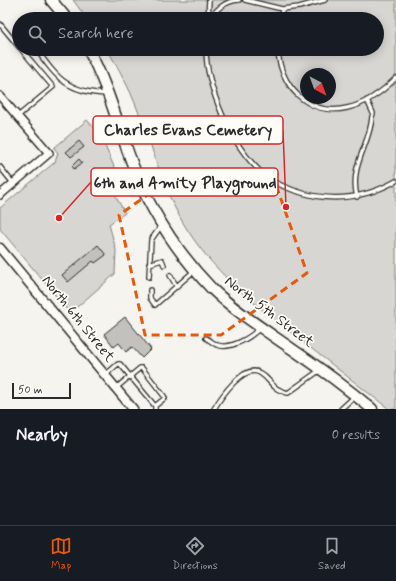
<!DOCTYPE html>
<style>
body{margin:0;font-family:Mynerve,sans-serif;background:#20242c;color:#f1f3f6}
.compass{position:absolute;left:300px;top:68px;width:36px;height:36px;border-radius:50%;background:#171b24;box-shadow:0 2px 10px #0003;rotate:139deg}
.scale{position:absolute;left:12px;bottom:10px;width:59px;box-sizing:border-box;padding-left:4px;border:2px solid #2b2b2b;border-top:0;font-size:11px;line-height:14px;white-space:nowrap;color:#2b2b2b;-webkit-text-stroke:3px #fdfcf7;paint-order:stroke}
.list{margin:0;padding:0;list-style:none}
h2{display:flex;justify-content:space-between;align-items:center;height:52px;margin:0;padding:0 16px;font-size:17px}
h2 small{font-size:13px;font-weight:400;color:#9ea1a6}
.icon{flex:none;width:22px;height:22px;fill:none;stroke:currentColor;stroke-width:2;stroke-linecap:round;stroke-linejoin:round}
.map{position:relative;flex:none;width:396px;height:409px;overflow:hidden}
.search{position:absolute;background:#171b24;box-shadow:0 2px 10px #0003;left:12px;right:12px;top:12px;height:44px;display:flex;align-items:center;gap:10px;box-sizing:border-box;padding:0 14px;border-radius:22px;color:#9ea1a6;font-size:15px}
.sheet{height:116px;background:#171b24}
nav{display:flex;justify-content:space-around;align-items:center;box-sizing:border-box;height:56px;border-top:1px solid #363941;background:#171b24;font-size:11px;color:#9ea1a6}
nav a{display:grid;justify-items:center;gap:2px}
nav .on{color:#ea580c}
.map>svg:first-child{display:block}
.green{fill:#d7d6d2;stroke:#81807e;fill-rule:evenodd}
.building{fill:#c2c1be;stroke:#2b2b2b}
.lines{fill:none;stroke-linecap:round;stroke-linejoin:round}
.service-casing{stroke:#2b2b2b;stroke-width:6}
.minor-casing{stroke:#2b2b2b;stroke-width:10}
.tertiary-casing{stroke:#2b2b2b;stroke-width:11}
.primary-casing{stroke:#2b2b2b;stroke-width:13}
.service{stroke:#fdfcf7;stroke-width:3.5}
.minor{stroke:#fdfcf7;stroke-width:7}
.tertiary{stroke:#fdfcf7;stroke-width:8}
.primary{stroke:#fdfcf7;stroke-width:10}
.marked{fill:none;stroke:#e8590c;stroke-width:3;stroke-dasharray:8 5;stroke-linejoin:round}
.labels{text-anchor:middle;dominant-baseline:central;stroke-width:3.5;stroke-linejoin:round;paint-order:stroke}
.street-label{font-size:15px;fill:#2b2b2b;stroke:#fdfcf7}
.leader{fill:none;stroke:#d62828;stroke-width:1.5}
.callout-dot{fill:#d62828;stroke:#fdfcf7;stroke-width:1.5}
.callout{fill:#fdfcf7;stroke:#d62828;stroke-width:1.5}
.callout-label{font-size:16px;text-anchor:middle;font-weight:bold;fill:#2b2b2b}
</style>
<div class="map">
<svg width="396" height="409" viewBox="0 0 396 409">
<rect width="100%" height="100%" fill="#f5f4ef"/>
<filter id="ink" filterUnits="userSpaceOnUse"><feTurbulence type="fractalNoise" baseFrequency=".025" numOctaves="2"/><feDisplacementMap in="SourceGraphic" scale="8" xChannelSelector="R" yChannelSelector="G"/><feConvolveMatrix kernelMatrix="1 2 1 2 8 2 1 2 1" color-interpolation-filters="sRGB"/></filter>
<g filter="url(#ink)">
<!-- green -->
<path class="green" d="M73,0H396V409H389C359,385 328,362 298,338C253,303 211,271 182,221C162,187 153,147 138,111C130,89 119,69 107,49H377V19H87ZM306,74H330V98H306Z
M87,120L100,134L123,188L116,197L125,213L109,224L116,250L115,274L70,313L0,229V208L55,162L58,153L54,148Z"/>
<!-- building -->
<path class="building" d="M79,141L84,147L71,157L66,152Z
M79,159L82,163L74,169L72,166Z
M98,245L106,255L95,263L93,261L68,282L62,275Z
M125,317L151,349L142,358L132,347L126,352L119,343L114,347L104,334Z"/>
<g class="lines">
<defs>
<path id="service" d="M245,0L282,9L299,7L325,0
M53,19L60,13
M208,19L209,0
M209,19C217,9 225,1 239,0
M281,19L282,9
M0,24L19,47
M36,49C58,79 67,92 107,94
M206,49C206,72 213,93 222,114C233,139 248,164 271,180C277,184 285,187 293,190C329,203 362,200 396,181
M278,49C279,85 308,117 347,108C366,104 382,92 396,78
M18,116L53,87L21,49
M0,167L13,183
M357,197C349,166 370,145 372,117L373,113L367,100
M149,264L162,260L164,265
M170,275L177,287
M149,277L151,240L161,226
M150,290V298L155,305L194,271
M206,338C209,340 213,343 217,345C231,350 251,337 260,328
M105,375L118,364H120L155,406V409
M116,388L140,368H142L164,396L165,398L155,406
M214,409C221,397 244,363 260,373C273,381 269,388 288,393L320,370
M341,409L355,396"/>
<path id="minor" d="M0,96L49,153L0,195"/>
<path id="tertiary" d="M0,248L133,409"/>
<path id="primary" d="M51,0L67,19
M88,49C116,100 124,158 153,209C169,238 189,265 212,289C236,312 265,330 292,349C320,368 347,388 372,409"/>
</defs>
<!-- service casing -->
<use href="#service" class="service-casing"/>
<!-- minor casing -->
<use href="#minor" class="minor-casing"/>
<!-- tertiary casing -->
<use href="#tertiary" class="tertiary-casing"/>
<!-- primary casing -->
<use href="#primary" class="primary-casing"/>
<!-- service -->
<use href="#service" class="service"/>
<!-- minor -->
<use href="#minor" class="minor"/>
<!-- tertiary -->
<use href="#tertiary" class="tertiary"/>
<!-- primary -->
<use href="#primary" class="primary"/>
</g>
</g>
<!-- marked area -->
<path class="marked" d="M173,177L276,185L307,273L221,335H145L119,215Z"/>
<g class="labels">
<!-- street labels -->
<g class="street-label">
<text transform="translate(269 312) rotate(37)">North 5th Street</text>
<text transform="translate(78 319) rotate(51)">North 6th Street</text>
</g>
</g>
<!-- callouts -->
<path class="leader" d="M286 207L283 130M59 218L91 182"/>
<g class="callout-dot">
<circle cx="286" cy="207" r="4"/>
<circle cx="59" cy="218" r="4"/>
</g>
<g class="callout">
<rect x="93" y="116" width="190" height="28" rx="4"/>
<rect x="91" y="168" width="187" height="28" rx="4"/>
</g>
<g class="callout-label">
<text x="188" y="135">Charles Evans Cemetery</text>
<text x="185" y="188">6th and Amity Playground</text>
</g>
</svg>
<svg class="compass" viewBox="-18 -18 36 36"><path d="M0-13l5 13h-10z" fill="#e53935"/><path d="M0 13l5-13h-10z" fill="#9ea1a6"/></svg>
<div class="scale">50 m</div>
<div class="search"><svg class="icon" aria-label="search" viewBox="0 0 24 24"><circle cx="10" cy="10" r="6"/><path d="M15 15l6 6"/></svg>Search here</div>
</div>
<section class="sheet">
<h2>Nearby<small>0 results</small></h2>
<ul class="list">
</ul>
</section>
<nav>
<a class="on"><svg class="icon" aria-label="map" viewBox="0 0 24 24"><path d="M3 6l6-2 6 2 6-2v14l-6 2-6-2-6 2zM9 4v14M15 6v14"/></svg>Map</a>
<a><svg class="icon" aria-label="directions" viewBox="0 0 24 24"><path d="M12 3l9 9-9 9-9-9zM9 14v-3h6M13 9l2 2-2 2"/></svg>Directions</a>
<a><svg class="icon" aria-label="saved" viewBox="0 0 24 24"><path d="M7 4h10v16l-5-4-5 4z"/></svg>Saved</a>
</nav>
